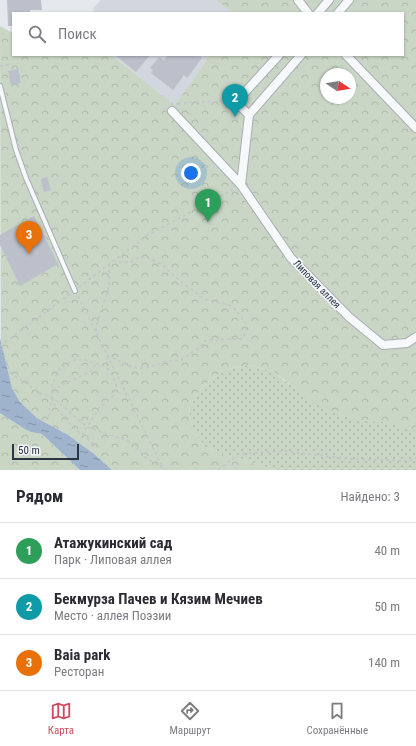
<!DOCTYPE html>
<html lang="ru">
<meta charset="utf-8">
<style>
body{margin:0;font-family:"Roboto Condensed",sans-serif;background:#f2f2f3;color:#2b2b33}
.compass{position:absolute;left:320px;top:68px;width:36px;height:36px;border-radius:50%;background:#fff;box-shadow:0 1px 3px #0004;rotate:102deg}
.scale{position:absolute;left:12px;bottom:10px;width:67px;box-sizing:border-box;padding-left:4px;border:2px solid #2b3445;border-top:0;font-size:11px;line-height:14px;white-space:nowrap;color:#2b3445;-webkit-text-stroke:3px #f4f6f9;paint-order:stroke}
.you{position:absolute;left:191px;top:173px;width:14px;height:14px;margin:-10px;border:3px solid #fff;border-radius:50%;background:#1a73e8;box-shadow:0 0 0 6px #1a73e833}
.badge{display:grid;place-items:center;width:26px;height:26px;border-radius:50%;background:#d1495b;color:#fff;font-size:13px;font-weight:700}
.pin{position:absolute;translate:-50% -33px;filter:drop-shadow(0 1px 2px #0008)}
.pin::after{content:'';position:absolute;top:21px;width:14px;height:12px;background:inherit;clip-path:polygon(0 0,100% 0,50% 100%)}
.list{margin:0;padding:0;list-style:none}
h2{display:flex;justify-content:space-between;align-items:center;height:52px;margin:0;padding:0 16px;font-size:17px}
h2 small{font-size:13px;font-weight:400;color:#7c7c81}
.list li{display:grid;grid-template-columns:26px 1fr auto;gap:12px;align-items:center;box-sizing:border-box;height:56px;padding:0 16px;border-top:1px solid #e1e1e2}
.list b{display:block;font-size:15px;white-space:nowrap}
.list p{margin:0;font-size:13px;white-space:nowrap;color:#7c7c81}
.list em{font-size:13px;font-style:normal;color:#7c7c81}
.icon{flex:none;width:22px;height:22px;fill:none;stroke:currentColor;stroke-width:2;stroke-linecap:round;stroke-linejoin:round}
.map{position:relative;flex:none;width:416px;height:470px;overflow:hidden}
.search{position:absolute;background:#fff;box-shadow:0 1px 3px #0004;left:12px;right:12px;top:12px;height:44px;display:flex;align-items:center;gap:10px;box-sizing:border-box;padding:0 14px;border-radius:0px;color:#7c7c81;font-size:15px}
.sheet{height:220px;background:#fff}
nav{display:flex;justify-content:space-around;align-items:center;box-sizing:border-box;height:56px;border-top:1px solid #e1e1e2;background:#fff;font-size:11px;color:#7c7c81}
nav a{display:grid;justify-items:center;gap:2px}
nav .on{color:#d1495b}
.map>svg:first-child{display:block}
.built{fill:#d2d6de}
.grass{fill:url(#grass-dots)}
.forest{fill:url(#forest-crowns);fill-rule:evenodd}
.water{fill:url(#water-ripples)}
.building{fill:#bbc0ca}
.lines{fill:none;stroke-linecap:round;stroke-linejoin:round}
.lane-casing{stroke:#a9aeb7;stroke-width:6}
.street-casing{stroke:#a9aeb7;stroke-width:10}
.path{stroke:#c2c5cb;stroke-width:1.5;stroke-dasharray:3 3;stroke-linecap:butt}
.lane{stroke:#f7f8fa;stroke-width:4}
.street{stroke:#f7f8fa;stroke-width:8}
.labels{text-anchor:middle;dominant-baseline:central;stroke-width:3.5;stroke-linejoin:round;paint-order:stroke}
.street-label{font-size:10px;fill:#2b3445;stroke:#f4f6f9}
</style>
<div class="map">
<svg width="416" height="470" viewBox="0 0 416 470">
<defs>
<pattern id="grass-dots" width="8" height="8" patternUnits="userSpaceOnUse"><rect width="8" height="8" fill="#c9d6c5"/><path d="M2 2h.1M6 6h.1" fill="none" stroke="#adb8ab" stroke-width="1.8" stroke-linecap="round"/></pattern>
<pattern id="forest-crowns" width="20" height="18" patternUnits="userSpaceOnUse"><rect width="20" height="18" fill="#c9d6c5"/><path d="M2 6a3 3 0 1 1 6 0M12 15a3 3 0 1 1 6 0" fill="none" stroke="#adb8ab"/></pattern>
<pattern id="water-ripples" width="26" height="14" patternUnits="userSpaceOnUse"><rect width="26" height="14" fill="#9fb4cc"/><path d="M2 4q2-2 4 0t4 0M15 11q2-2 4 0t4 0" fill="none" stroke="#8293a7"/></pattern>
</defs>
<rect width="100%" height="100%" fill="#e4e7ec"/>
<!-- built -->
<path class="built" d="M101,0H216L233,13H93L94,7Z
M111,55H210L175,105Z"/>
<!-- grass -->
<path class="grass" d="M247,365L273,371L286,382L340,415L361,420L382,422L415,430L416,431V470H277L228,456L205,447L193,431L189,409L198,392L211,379L228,369Z"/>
<!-- forest -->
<path class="forest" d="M216,0H416V431L382,422L361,420L340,415L326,410L309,399L273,371L247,365L228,369L211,379L198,392L189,409L193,431L205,447L228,456L277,470H112L93,453L68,435L37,418L20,402L12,388L1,344L0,26L11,32H13V55H111L175,105L210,55H403V13H233ZM326,74H350V98H326Z
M0,413L31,432L42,434L80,470H0Z"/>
<!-- water -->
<path class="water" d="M0,338L12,388L20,402L37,418L68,435L93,453L112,470H80L42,434L31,432L25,429L0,413Z"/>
<!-- building -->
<path class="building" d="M7,0H41L42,10H30V13H13V26H8Z
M115,55H150L136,72Z
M168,55H199L202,58L187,78L184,75L173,90L151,73L153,70L150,68L159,57L164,60Z
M18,69L21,83L11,85L8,71Z
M47,177L51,190L44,192L41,179Z
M34,216L58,264L20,286L0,245V235Z"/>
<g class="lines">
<defs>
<path id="lane" d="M0,86L16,150L26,178L75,291"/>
<path id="street" d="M298,0L308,13
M318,13L329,0
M338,13L349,0
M346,55L416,128
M172,111L241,185L291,258L349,317L383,345L407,343L416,337
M249,115L236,102L279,55
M249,115L301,55
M241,185L249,115"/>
</defs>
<!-- lane casing -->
<use href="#lane" class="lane-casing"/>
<!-- street casing -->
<use href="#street" class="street-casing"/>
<!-- path -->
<path class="path" d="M0,66L12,64
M178,104L181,103L228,101
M79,287L148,235L234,189
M70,294L1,345L11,373L41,394L52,397L87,427L131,442L146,458L166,470
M78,296L163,468
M96,331C97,318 103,306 107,294C110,284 109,275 109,265
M107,355L134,368H146L168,361L181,360L199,348L205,341L209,339L217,341L224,339H241L246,332V324L236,310L229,305L204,299L178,279L164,266L153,260L146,257H139L132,262H115
M52,390L89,372L92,370L96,364
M52,398C56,415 84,436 97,447
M48,417L52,397V385L59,369L74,360H86L96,364L106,366L107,357
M82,435L99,408L113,396L116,385L113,377L106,366
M218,470L239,454L285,451L349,459L409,461L416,458"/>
<!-- lane -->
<use href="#lane" class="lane"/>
<!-- street -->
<use href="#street" class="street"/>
</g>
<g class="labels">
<!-- street labels -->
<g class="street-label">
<text transform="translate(317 284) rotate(46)">Липовая аллея</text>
</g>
</g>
</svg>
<svg class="compass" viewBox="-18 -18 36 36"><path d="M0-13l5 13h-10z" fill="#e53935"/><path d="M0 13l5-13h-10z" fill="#7c7c81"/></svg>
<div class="scale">50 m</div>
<div class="you"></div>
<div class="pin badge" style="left:208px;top:222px;background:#2e9e5b">1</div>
<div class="pin badge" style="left:235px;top:117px;background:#0f9aa8">2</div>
<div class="pin badge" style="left:29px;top:254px;background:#e8710a">3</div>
<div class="search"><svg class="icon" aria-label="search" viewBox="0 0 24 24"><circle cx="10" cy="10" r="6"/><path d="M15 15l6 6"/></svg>Поиск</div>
</div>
<section class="sheet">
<h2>Рядом<small>Найдено: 3</small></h2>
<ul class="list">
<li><span class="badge" style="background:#2e9e5b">1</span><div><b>Атажукинский сад</b><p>Парк · Липовая аллея</p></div><em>40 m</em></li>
<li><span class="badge" style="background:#0f9aa8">2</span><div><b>Бекмурза Пачев и Кязим Мечиев</b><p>Место · аллея Поэзии</p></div><em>50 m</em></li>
<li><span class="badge" style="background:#e8710a">3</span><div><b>Baia park</b><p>Ресторан</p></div><em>140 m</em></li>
</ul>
</section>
<nav>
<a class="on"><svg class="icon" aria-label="map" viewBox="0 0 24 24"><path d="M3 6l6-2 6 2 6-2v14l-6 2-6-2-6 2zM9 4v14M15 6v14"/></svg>Карта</a>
<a><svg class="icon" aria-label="directions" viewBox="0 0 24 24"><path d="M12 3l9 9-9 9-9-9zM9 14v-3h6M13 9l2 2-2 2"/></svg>Маршрут</a>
<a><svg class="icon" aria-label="saved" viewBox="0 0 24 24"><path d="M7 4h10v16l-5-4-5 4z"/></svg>Сохранённые</a>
</nav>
